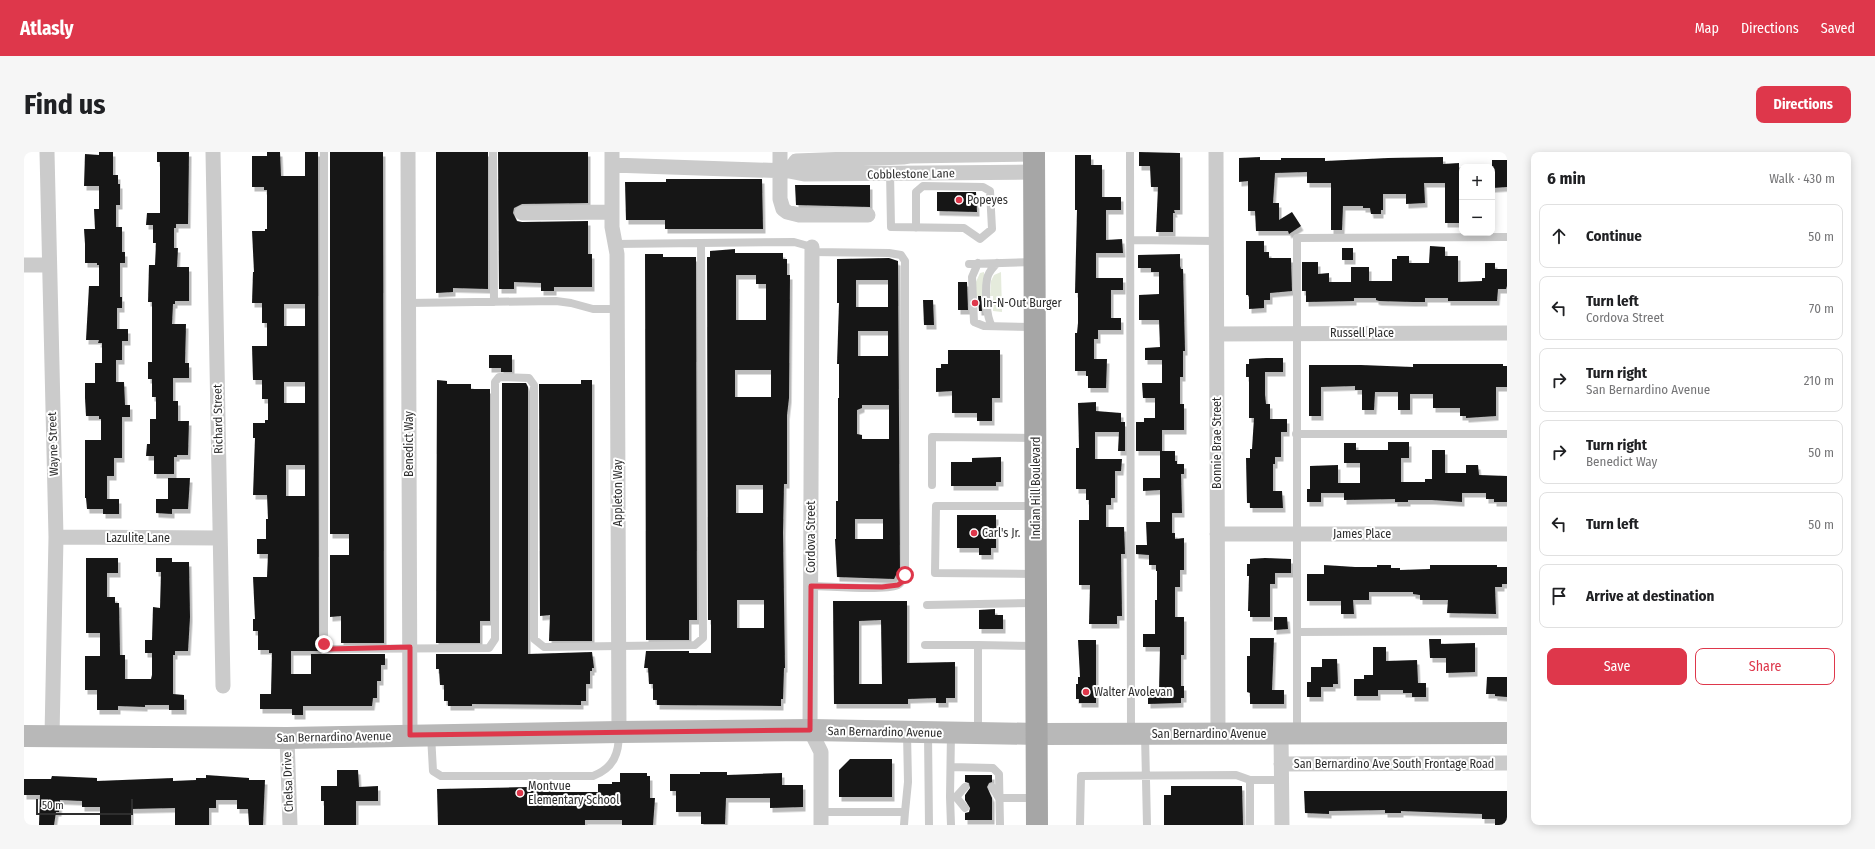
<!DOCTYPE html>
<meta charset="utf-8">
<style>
body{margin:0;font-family:"Fira Sans Condensed",sans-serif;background:#f6f6f6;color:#202124}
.controls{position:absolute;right:12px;top:12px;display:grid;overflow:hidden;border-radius:8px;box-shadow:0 2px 10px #0003}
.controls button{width:36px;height:36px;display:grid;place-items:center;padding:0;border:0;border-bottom:1px solid #e0e0e0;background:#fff;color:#202124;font:20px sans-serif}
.scale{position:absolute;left:12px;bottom:10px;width:97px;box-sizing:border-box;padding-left:4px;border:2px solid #2e2e2e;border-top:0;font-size:11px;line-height:14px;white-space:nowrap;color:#2e2e2e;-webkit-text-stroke:3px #fff;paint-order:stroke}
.stop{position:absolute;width:12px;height:12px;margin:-9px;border:3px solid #de374b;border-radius:50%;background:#fff}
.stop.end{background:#de374b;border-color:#fff;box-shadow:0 1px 4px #0008}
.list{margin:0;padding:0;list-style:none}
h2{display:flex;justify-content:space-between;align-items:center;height:52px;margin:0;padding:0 16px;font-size:17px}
h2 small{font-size:13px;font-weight:400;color:#757577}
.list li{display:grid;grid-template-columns:26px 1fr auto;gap:12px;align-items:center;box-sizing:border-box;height:64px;margin:0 8px 8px;padding:0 8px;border:1px solid #e0e0e0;border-radius:8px}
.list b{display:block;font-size:15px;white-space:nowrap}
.list p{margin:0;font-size:13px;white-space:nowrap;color:#757577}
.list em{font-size:13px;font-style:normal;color:#757577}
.actions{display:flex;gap:8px;padding:12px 16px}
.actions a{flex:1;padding:9px 0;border:1px solid #de374b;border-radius:8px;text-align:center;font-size:14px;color:#de374b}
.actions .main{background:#de374b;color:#fff}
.icon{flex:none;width:22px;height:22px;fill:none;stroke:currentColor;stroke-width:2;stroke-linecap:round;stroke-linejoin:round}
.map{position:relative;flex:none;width:1483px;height:673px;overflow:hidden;border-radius:8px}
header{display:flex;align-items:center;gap:24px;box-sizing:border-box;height:56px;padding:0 20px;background:#de374b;color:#fff}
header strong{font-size:19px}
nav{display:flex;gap:22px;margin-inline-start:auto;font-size:14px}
.intro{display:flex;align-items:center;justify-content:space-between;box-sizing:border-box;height:96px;padding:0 24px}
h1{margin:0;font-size:28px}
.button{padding:10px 18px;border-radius:8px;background:#de374b;color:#fff;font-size:14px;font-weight:700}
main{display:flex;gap:24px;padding:0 24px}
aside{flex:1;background:#fff;border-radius:8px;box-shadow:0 2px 10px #0003}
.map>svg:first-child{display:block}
.green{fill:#e5ebdc}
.building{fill:#151515;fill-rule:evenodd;filter:url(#shadow)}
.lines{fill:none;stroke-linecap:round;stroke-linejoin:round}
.service{stroke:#cbcbcb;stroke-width:8}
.minor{stroke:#cbcbcb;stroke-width:15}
.secondary{stroke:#b8b8b8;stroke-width:22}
.primary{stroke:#a6a6a6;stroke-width:22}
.route{stroke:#de374b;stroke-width:5}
.poi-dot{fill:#de374b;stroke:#fff;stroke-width:1.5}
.labels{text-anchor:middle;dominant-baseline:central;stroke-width:4;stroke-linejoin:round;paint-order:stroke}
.street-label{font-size:12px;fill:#2e2e2e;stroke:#fff}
.poi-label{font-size:12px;fill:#2e2e2e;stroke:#fff;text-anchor:start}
</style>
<header>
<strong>Atlasly</strong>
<nav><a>Map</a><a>Directions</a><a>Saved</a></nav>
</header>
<div class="intro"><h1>Find us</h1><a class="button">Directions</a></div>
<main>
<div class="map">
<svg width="1483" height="673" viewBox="0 0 1483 673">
<defs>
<filter id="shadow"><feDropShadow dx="2.5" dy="4.5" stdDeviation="0" flood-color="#0004"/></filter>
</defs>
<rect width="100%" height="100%" fill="#fff"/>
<!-- green -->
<path class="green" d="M960,120L961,144H951V132L956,121Z
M977,120L978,160L969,159V144H966L967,129L970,123Z"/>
<!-- building -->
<path class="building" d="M75,0H89V23H94V32H96V53H92V75H98V100H101V111H96V145H98V156H93V177H104V189H98V208H92V230H100L101,253H106V265H98V306H90V324H83V347H95V362H79V357H63L62,346H61V288H77V267H75V264H62L61,246V231H71V211H78V191H74L75,188H62L65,134H75V113H73V111H61V92L60,77H71L70,57H75V34H60L61,2L75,3Z
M133,0H165L164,72H152V76H150V96H154L153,115H165V149H151V152H149L148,172H162L161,211H165V226H149V249H154V269H165L164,303H153V305H150V322H130V304H122L123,292H126V267H132V245H128V227H124V210H128V150H124L125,113H131L132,91H129V73H122L123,61H136V10H133Z
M243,0H256L257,24H281V0H294L295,499H267V522H287V502H361V513H357V529H353V546H349L348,554H279V563H268V557H236V542H247L248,501H245V498H234V479H229V467H231L229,425H243L244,402H233V387H242V367H244L243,343H229L231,286H229V271H241V268H244V247H238V228H229L228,194H243V171H238V151H228L229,120H230L228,79H241V77H243V38H240V35H228V4H243ZM260,152H281V174H260ZM260,230H281V251H260ZM262,313H281V344H262Z
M306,0H359L360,491H317V464L306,465V403H325V382H306Z
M412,0H464V137L429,136V140L412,141Z
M474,0H564V51L498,52L490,56L489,61L493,69L498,70L564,69V102H568V135H530V139H517V131L490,130V137H475Z
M1115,0L1156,1V58H1150L1151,61H1149V80H1132L1134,35H1127L1126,14H1115Z
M1051,3H1067V13H1078V45H1097V58H1082V88L1098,87L1099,101H1072V126H1099V138H1087V166H1097V178H1074V187H1070V207H1083L1082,236H1064V224H1062V219H1051V181H1053L1054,171V141H1051L1053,58H1051Z
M1236,5V8H1257V6H1301V9L1364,6L1419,5V12L1435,11V71H1421V31H1400L1401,51L1382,52V42H1359V58H1357V62H1347L1346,56H1339V54H1319L1318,78H1307V31H1283V20L1251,21L1249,51H1255V68L1268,60L1277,74L1265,82L1264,79H1232L1231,59H1224V29L1215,30V6Z
M1468,8H1483V35L1468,36Z
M642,27H738L739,77H641V68H602L601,30H642Z
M771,33H846V55L772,53Z
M913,40H952L953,60L913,59Z
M1222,89H1240V100H1245V106H1267L1268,139L1246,141V148H1240V156L1225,157V145L1224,143H1222Z
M1406,94L1421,95V104H1434V130L1458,129V126H1461V111H1471V117H1483V134L1482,137H1474L1473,149H1424V146H1401V150H1389L1355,149L1352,148V146H1330V149L1282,150V139H1278V110H1294V122L1305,121V130H1327V115H1345V129H1368V107H1373V104H1385V111H1405Z
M1318,96H1329V108H1318Z
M711,97V101H759V107H763V123H766L765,246L763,263V332H760L759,381L761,516H760L759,547H757V554L633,553V548H629V532H625L624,516H620L622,499H665V501H687V468H684L683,105H686V99ZM712,123H732V132H742V168H712ZM711,218H747V245H711ZM712,333H739V361H712ZM713,448H740V476H713Z
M621,102H639V105H672L673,468H665V488H622Z
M1156,102V114L1157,117H1159L1161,199H1159V225H1156V252H1160V278H1138V299H1151V309H1153V312H1160V322H1157L1158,361H1148V381H1151V387L1160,386V418H1156V435H1151V465H1160V503H1157V534H1160V546H1157V551L1124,552V539H1135L1136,495H1119V482H1131V448H1133V419H1132V413H1125V403L1112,402V393H1123L1122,370H1136V338L1119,339V326H1136V299H1112V270H1120V266H1131V246H1119L1118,231H1138V208H1121V196L1136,195L1135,168H1115V143L1135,142V120H1127V116H1114V103Z
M865,106L874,109L876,422L872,423L870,427L813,425L811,387H812V349H814V246H815V212H813L815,151H813V107ZM832,128H864V155H832ZM834,179H864V204H834ZM838,253H865V287H838V283L833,282V258L838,256ZM831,367H859V387H831Z
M934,130H943L944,158H934Z
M954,144H957L958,159H955Z
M899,148H909L910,173H900Z
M924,198H976V246H968V269H953V261H928V239L912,240V216H917V212H924Z
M465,203H488V220H477V216H465Z
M1242,206H1259V220H1241V243L1242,252H1246V267H1263V280H1257V305H1251V312H1249V339H1258L1259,356H1226V351H1223L1222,306H1226V297H1228L1230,266H1225V225H1222V212H1225V207Z
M1389,212H1479V214H1483V235H1472V264L1442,266V264H1436V256H1409V242H1386V258H1374V240H1351L1350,258H1338V238H1331V234L1297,235V264H1285V213H1337L1389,215Z
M413,228L423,229V232H447V237H466V469H456V491H412Z
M557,228H568V489H525L526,463L516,464L515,232H557Z
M478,231H502L504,235V502L568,500L570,516H568V519H566V532H562V549H557V553L448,552V554H424V549H420V533H416L415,517H412V502H478Z
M1072,250V259L1097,261V270H1101V299H1094L1095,280H1071V307H1098L1097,319H1091V346H1087V353H1082V375H1100L1101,402H1097L1098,464H1093V472H1065L1066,433H1055V368H1065V348H1062V337H1052V296H1055L1054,251Z
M1364,290H1385V306H1377V330H1401V327H1408V298H1421V321H1442V313H1454L1455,323L1483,324V350H1470V347H1462V341H1438V350L1408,348H1384V350H1371V347L1320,348V341H1297V350H1283V337H1286V314L1314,313V331H1336V311H1320V291H1332V298H1364Z
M977,305V330H972V334H927V310H948V306Z
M144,326H166L164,357H148V362L132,361V347H144Z
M933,363H972V396H967V403H955V396H933Z
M62,406H94V421H83V445H91V451H95L96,503H101V527H127L128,523V501H121V488H128L129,455L136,456L137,420H132V406H148V410H165L166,465L164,499H151V503H149V542L160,543V558H145V553H121V555L94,554V558H73V538H61V504H76V481H62Z
M1241,406L1267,407V421H1251V432H1246V465H1226V459H1224L1225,424H1223V412H1226V407Z
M1300,413L1331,415H1353V413H1367V416H1376V418L1406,417V413H1473V415H1483V432H1478V435H1471L1472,462L1423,461L1424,448H1396V443L1389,442V440H1345V448H1329L1330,462H1317V449H1283V422H1300Z
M809,449H883V511L931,510V546H922V551H912V546L884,547V552H810ZM857,468L858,532H835V469Z
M971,457V463H979V477H955V458Z
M1250,465H1263L1264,477L1250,478Z
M1226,486H1250L1248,538H1260V552H1226V541L1223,540V504H1226Z
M1405,487H1417V492L1451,491V520L1422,521V506H1406Z
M1054,488H1072V551H1055V547H1052V532H1054V525H1056Z
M1349,495H1362V509L1393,508L1394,531H1402V545H1388V541H1379V538H1354V544H1330V527H1340V523H1349Z
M1298,507H1313L1314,532H1309V535H1297V545H1283V530H1287V515H1298Z
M1463,525H1483V545L1471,544V542H1462Z
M826,607H868V645H815V618Z
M313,618H334L335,635L354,634V649H332V673H300V649H297V634H313Z
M676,620H703V623L758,621V633H779V655L746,656V646H702L701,672H677V660H652V639H646V622H676Z
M596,621H623V624H626V646H631L629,673H598V668H561V673H414L413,637L505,635V632H529V640H574V632H588V630H596Z
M182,623L225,626V628H241L239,673H225L224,657H213V648H192V656H185V673H151V656L107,657V673H76V655H58V649L36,648L35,660H32L30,673H15L16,643H0V627H27L28,624L73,626V629L149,626V629L172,628V626H182Z
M941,623H968V630L965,631L963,635L968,646V668H941V661L945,660L946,656L941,648V643L946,636L945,631L941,630Z
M1147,634H1218L1219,673H1140V643H1147Z
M1280,639H1483V673H1471V667H1458V662L1377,659V661H1361V658L1305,659V662L1281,661Z"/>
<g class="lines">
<!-- service -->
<path class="service" d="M300,0V492L305,497L465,496L471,487V230L475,225L505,226L510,233V487L520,495L671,493L679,486L677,91
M469,0L470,150
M1106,0L1107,581
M866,19L867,75L940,76L956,87L968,77L966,39L959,35L899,34L892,40V76
M1106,88L1192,89
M591,92L770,90L788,95
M954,111L948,125L950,170L960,174L1010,175
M945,112L1010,110
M384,151L532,149L547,151L569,157H594
M968,174C962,165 961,138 963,127C964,120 969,116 973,111
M1272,282H1483
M908,333V285L1011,286
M1011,422L911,421L912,354H1012
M787,434C805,434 859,439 874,433C878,431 879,427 881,423V109L877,103L865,101L788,100
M903,453L1010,451
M1273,480L1483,479
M901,493H954
M954,580V493L1012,494
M927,581L926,645H932L941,656
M1273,581V86L1483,85
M904,582L905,673
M407,583L409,619L417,624H569C590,616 595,601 595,581
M1121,583L1123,673
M927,615L969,616L975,622L976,673
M968,635L975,646H1011
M926,645L927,673
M932,645L941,635
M797,660H881L880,673
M881,660L884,630L883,581
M1056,673L1057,624L1212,623L1226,628
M1226,673V628H1257"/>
<!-- minor -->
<path class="minor" d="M23,0L32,385L28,584
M189,0L199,534
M384,0L386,583
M588,0V75L593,102L595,580
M756,0V47L759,57L763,60L775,63H844
M1192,0L1194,582
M588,13L765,19L780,22L1010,20
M765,19L772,9L879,5L885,4L1010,2
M498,61L588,60
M788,95L786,578L797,600V673
M0,113H24
M1193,182L1483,181
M1193,382H1483
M32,385L196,386
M1257,581L1258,673
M263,586L266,673
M1257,612L1483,611"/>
<!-- secondary -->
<path class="secondary" d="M0,584L263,586L595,580L786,578L1014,582L1483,581"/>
<!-- primary -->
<path class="primary" d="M1010,0L1013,673"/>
</g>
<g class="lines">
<!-- route -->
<path class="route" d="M300,492L305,497L386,495V583L786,578L787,434L858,435L874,433L878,430L881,423"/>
</g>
<!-- markers -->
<g class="poi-dot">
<circle cx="935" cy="48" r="4"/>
<circle cx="951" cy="151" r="4"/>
<circle cx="950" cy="381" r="4"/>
<circle cx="1062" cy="540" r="4"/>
<circle cx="496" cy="641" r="4"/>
</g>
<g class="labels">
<!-- street labels -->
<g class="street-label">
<text transform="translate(887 22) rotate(-1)">Cobblestone Lane</text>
<text x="1338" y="181">Russell Place</text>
<text transform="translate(194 267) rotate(-91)">Richard Street</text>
<text transform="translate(1193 291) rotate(-90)">Bonnie Brae Street</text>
<text transform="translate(29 292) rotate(-92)">Wayne Street</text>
<text transform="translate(385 292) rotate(-90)">Benedict Way</text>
<text transform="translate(1012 336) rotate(-90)">Indian Hill Boulevard</text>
<text transform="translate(594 341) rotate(-90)">Appleton Way</text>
<text x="1338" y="382">James Place</text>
<text transform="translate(787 385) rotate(-90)">Cordova Street</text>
<text x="114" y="386">Lazulite Lane</text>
<text transform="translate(861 580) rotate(1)">San Bernardino Avenue</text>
<text x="1185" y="582">San Bernardino Avenue</text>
<text transform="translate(310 585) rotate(-1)">San Bernardino Avenue</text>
<text x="1370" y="612">San Bernardino Ave South Frontage Road</text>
<text transform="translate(264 630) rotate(-92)">Chelsa Drive</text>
</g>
<!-- poi labels -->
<g class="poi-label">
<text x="943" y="48">Popeyes</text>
<text x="959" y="151">In-N-Out Burger</text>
<text x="958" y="381">Carl's Jr.</text>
<text x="1070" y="540">Walter Avolevan</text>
<text x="504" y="634">Montvue<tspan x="504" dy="14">Elementary School</tspan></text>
</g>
</g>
</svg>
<div class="controls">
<button>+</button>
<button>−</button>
</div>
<div class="scale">50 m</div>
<div class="stop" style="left:881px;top:423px"></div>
<div class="stop end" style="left:300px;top:492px"></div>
</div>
<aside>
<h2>6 min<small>Walk · 430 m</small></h2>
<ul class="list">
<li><svg class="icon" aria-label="ahead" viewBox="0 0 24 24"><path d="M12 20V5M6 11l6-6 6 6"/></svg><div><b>Continue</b></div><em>50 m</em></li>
<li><svg class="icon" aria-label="left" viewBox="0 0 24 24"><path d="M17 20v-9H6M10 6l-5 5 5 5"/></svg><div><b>Turn left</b><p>Cordova Street</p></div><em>70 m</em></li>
<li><svg class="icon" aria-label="right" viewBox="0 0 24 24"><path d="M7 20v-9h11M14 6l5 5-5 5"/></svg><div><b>Turn right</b><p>San Bernardino Avenue</p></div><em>210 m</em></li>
<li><svg class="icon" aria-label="right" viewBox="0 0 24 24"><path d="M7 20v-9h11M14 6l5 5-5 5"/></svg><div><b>Turn right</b><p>Benedict Way</p></div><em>50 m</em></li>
<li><svg class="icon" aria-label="left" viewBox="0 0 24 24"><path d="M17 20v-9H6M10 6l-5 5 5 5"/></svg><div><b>Turn left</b></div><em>50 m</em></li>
<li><svg class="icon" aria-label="arrive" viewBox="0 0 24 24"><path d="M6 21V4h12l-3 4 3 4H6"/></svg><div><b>Arrive at destination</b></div></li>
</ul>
<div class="actions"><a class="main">Save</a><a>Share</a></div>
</aside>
</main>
